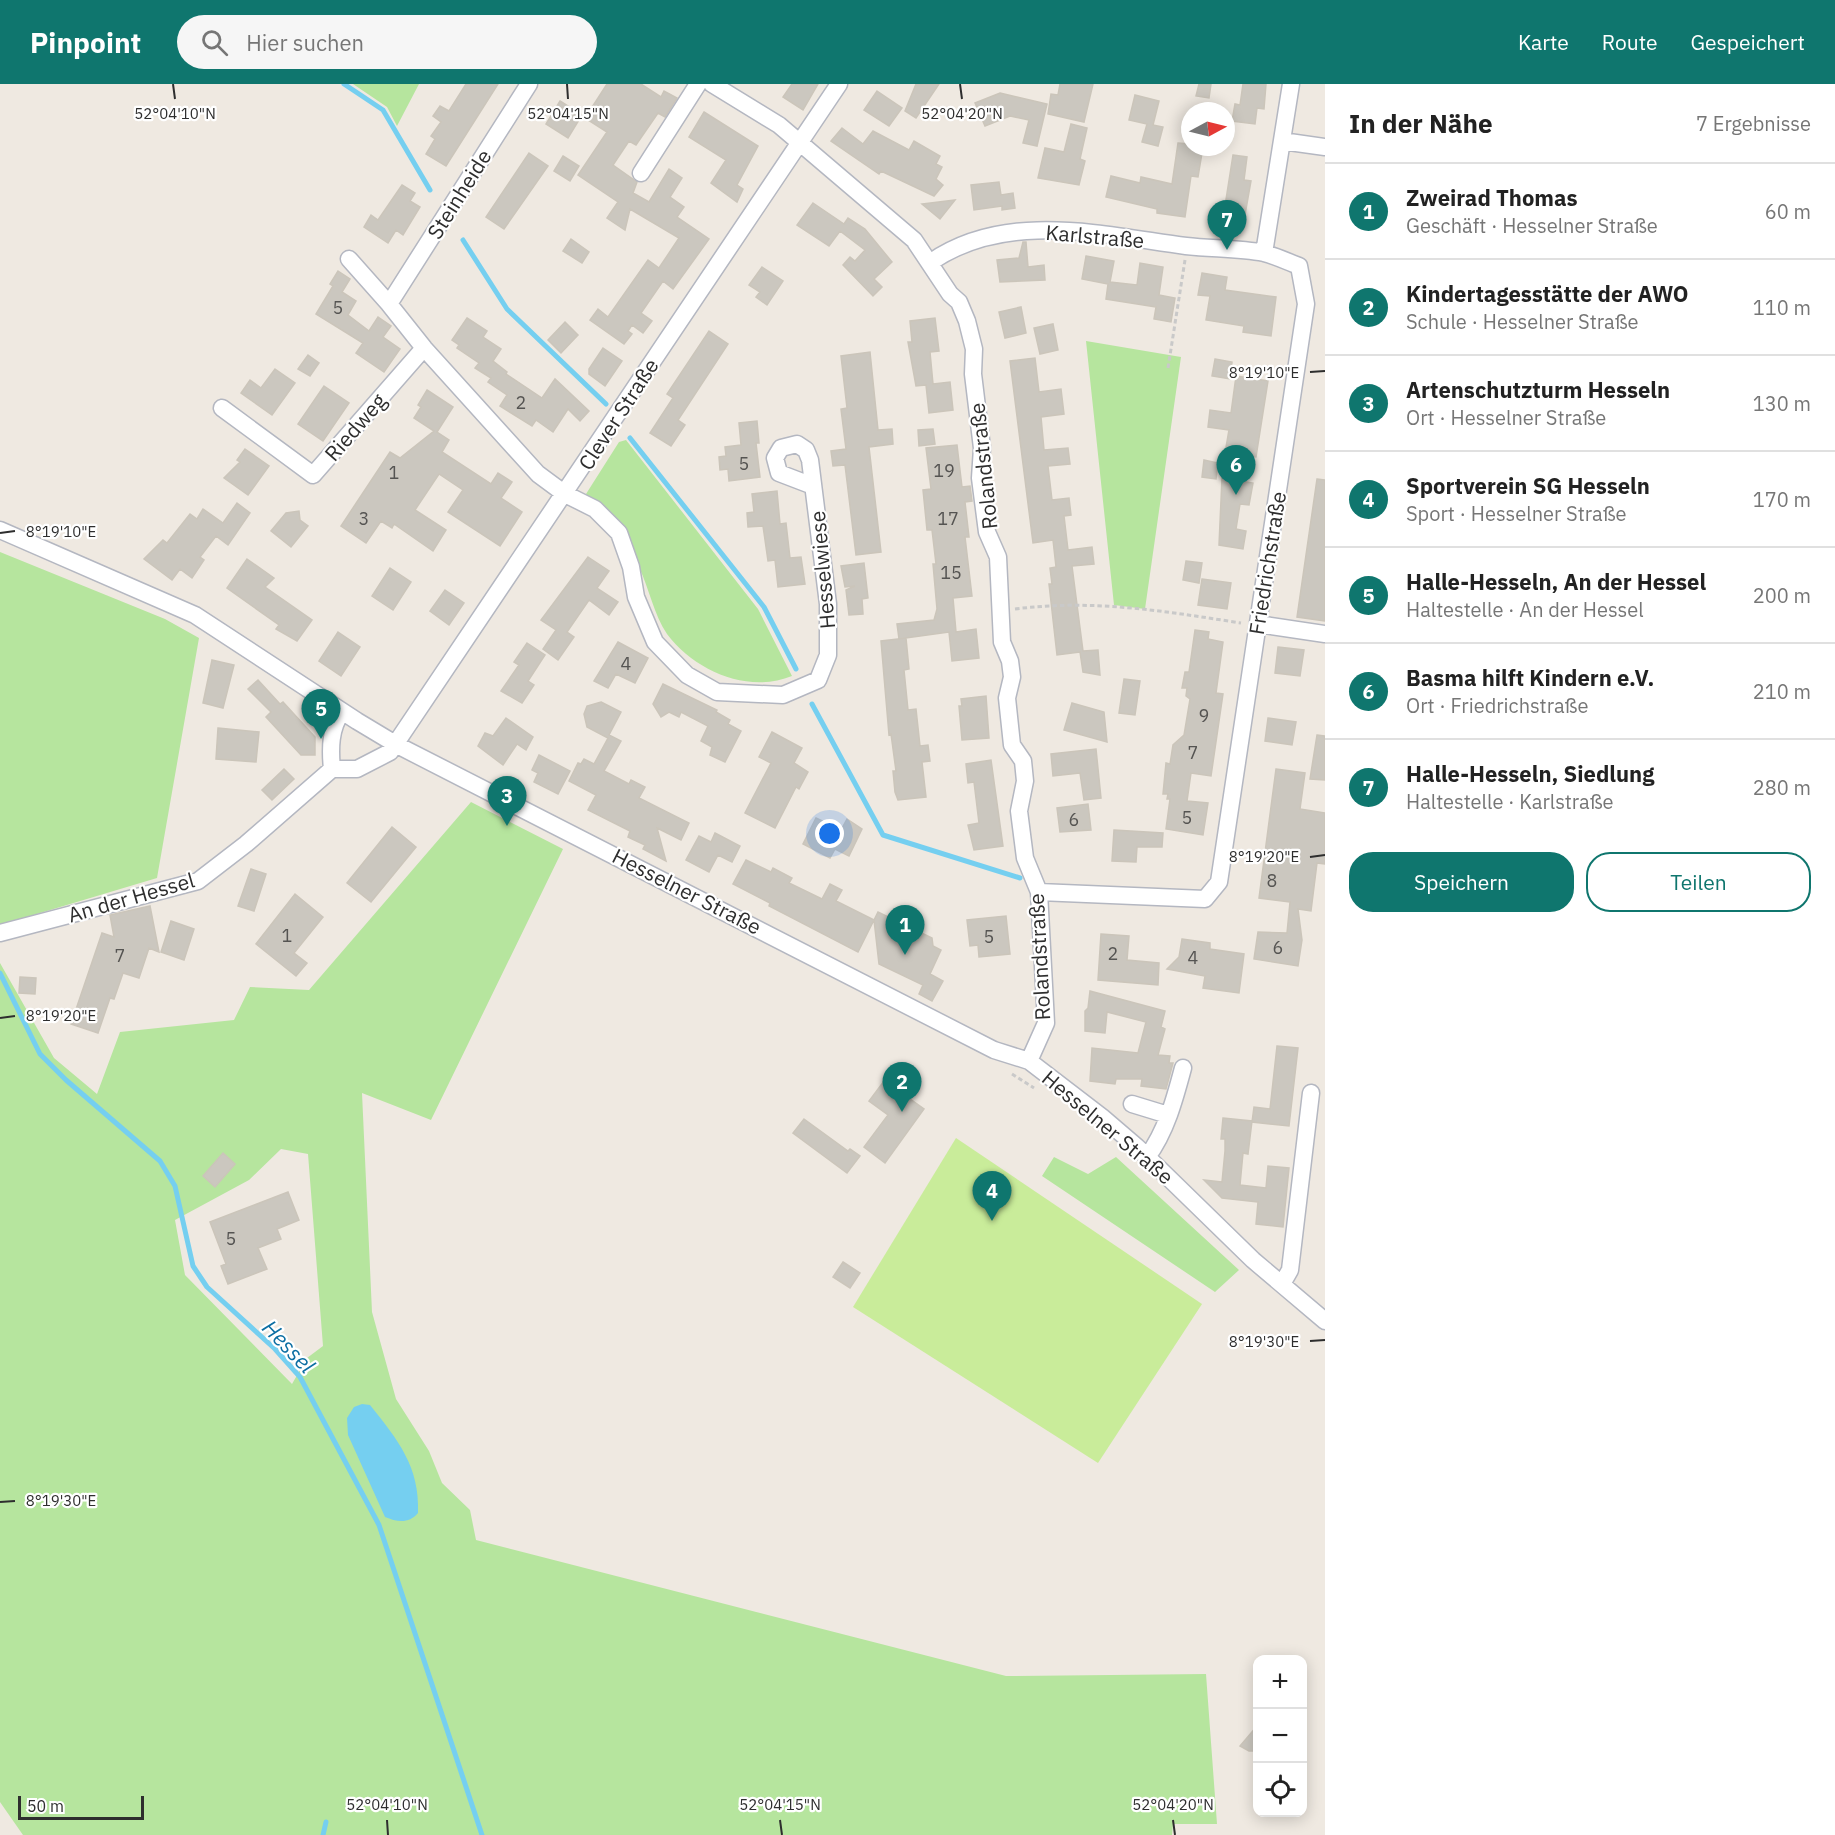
<!DOCTYPE html>
<html lang="de">
<meta charset="utf-8">
<style>
body{margin:0;font-family:"IBM Plex Sans",sans-serif;background:#f6f6f6;color:#222}
.controls{position:absolute;right:18px;bottom:18px;display:grid;overflow:hidden;border-radius:12px;box-shadow:0 3px 15px #0003}
.controls button{width:54px;height:54px;display:grid;place-items:center;padding:0;border:0;border-bottom:2px solid #e0e0e0;background:#fff;color:#222;font:30px sans-serif}
.compass{position:absolute;left:1181px;top:18px;width:54px;height:54px;border-radius:50%;background:#fff;box-shadow:0 3px 15px #0003;rotate:83deg}
.scale{position:absolute;left:18px;bottom:15px;width:126px;box-sizing:border-box;padding-left:6px;border:3px solid #2e2e2e;border-top:0;font-size:16px;line-height:21px;white-space:nowrap;color:#2e2e2e;-webkit-text-stroke:4px #fff;paint-order:stroke}
.you{position:absolute;left:830px;top:750px;width:21px;height:21px;margin:-15px;border:4px solid #fff;border-radius:50%;background:#1a73e8;box-shadow:0 0 0 9px #1a73e833}
.badge{display:grid;place-items:center;width:39px;height:39px;border-radius:50%;background:#0f766e;color:#fff;font-size:20px;font-weight:700}
.pin{position:absolute;translate:-50% -50px;filter:drop-shadow(0 2px 3px #0008)}
.pin::after{content:'';position:absolute;top:32px;width:21px;height:18px;background:inherit;clip-path:polygon(0 0,100% 0,50% 100%)}
.list{margin:0;padding:0;list-style:none}
h2{display:flex;justify-content:space-between;align-items:center;height:78px;margin:0;padding:0 24px;font-size:26px}
h2 small{font-size:20px;font-weight:400;color:#767676}
.list li{display:grid;grid-template-columns:39px 1fr auto;gap:18px;align-items:center;box-sizing:border-box;height:96px;padding:0 24px;border-top:2px solid #e0e0e0}
.list b{display:block;font-size:22px;white-space:nowrap}
.list p{margin:0;font-size:20px;white-space:nowrap;color:#767676}
.list em{font-size:20px;font-style:normal;color:#767676}
.actions{display:flex;gap:12px;padding:18px 24px}
.actions a{flex:1;padding:14px 0;border:2px solid #0f766e;border-radius:24px;text-align:center;font-size:21px;color:#0f766e}
.actions .main{background:#0f766e;color:#fff}
.icon{flex:none;width:33px;height:33px;fill:none;stroke:currentColor;stroke-width:2;stroke-linecap:round;stroke-linejoin:round}
.map{position:relative;flex:none;width:1325px;height:1751px;overflow:hidden}
header{display:flex;align-items:center;gap:36px;box-sizing:border-box;height:84px;padding:0 30px;background:#0f766e;color:#fff}
header strong{font-size:28px}
nav{display:flex;gap:33px;margin-inline-start:auto;font-size:21px}
.search{width:420px;height:54px;background:#f6f6f6;display:flex;align-items:center;gap:15px;box-sizing:border-box;padding:0 21px;border-radius:33px;color:#767676;font-size:22px}
main{display:flex}
aside{flex:1;background:#fff}
.map>svg:first-child{display:block}
.green{fill:#b6e59e;fill-rule:evenodd}
.pitch{fill:#c9ec9a}
.water{fill:#75cff0}
.lines{fill:none;stroke-linecap:round;stroke-linejoin:round}
.stream{stroke:#75cff0;stroke-width:5}
.building{fill:#cbc7bf;stroke:#cbc5ba;stroke-width:1.5}
.minor-casing{stroke:#b4b7c1;stroke-width:19}
.path{stroke:#c9c9c9;stroke-width:3;stroke-dasharray:4.5 3;stroke-linecap:butt}
.minor{stroke:#fff;stroke-width:16}
.ticks{fill:none;stroke:#2e2e2e;stroke-width:2}
.labels{text-anchor:middle;dominant-baseline:central;stroke-width:4.5;stroke-linejoin:round;paint-order:stroke}
.number-label{font-size:18px;fill:#555452}
.street-label{font-size:21px;fill:#2e2e2e;stroke:#fff}
.water-label{font-size:22px;font-style:italic;fill:#0d6fa3;stroke:#fff}
.ticks-label{font-size:15px;text-anchor:middle;fill:#2e2e2e;stroke:#fff;stroke-width:4.5;stroke-linejoin:round;paint-order:stroke}
</style>
<header>
<strong>Pinpoint</strong>
<div class="search"><svg class="icon" aria-label="search" viewBox="0 0 24 24"><circle cx="10" cy="10" r="6"/><path d="M15 15l6 6"/></svg>Hier suchen</div>
<nav><a>Karte</a><a>Route</a><a>Gespeichert</a></nav>
</header>
<main>
<div class="map">
<svg width="1325" height="1751" viewBox="0 0 1325 1751">
<rect width="100%" height="100%" fill="#efe9e1"/>
<!-- green -->
<path class="green" d="M353,0H419L397,42L387,23Z
M1086,257L1181,273L1145,525L1114,521Z
M626,356L758,525L792,592C748,610 695,587 667,550C654,531 649,504 639,483C624,451 611,433 586,410L619,358Z
M0,468L165,535L199,554L157,794L0,841Z
M471,718L563,765L431,1036L362,1009L372,1228L396,1315L429,1367L442,1399L470,1426L476,1456L1006,1592L1206,1590L1217,1740H1173L1172,1751H23L0,1718V879L54,974L97,1010L120,948L234,936L250,903L309,906ZM281,1065L308,1070L323,1262L307,1274L292,1300L185,1191L175,1136L249,1096Z
M1054,1073L1088,1090L1116,1073L1239,1186L1215,1208L1042,1092Z"/>
<!-- pitch -->
<path class="pitch" d="M956,1054L1202,1220L1098,1379L853,1223Z"/>
<!-- water -->
<path class="water" d="M362,1320L370,1321C398,1356 420,1383 418,1429C409,1440 397,1438 385,1433L348,1351L347,1334L354,1323Z"/>
<g class="lines">
<!-- stream -->
<path class="stream" d="M344,0L383,26L430,106
M463,156L507,225L606,320
M630,354L764,523L796,585
M812,620L883,751L1020,794
M0,889L40,970L66,996L160,1077L175,1102L193,1182L207,1203L275,1265L300,1293L379,1441L482,1751
M323,1751L326,1738"/>
</g>
<!-- building -->
<path class="building" d="M466,0H498L446,82L426,70L435,55L431,52L441,38L433,32L440,22L449,27Z
M607,0H641L661,13L664,7L677,14L665,33L658,29L636,61L629,57L613,81L637,98L633,109L649,118L669,85L682,94L670,113L684,123L677,133L709,155L673,205L663,197L641,229L652,237L643,249L632,241L628,247L632,250L624,260L590,236L598,225L608,233L648,176L659,184L679,154L630,125L625,146L607,134L618,118L578,91L607,48L585,34Z
M792,0H818L803,26L783,13Z
M916,0H939L916,34L905,27Z
M1060,0H1093L1084,38L1048,30L1051,10L1058,11Z
M1199,0H1211L1209,14L1196,12Z
M1243,0H1266L1264,25L1257,24L1255,40L1232,37L1235,20L1240,21Z
M877,7L902,24L889,42L864,26Z
M1000,9L1047,20L1037,62L1023,59L1029,36L1010,32L985,42L975,19Z
M1135,11L1159,17L1153,41L1163,43L1158,62L1142,58L1147,40L1129,36Z
M560,17L582,31L568,54L546,40Z
M704,28L758,62L737,101L743,105L737,118L711,99L726,76L689,53Z
M1071,40L1087,44L1080,75L1085,77L1079,101L1038,94L1045,64L1064,68Z
M842,44L863,60L873,47L909,66L914,57L940,72L936,80L942,83L936,95L943,101L934,112L881,87L879,90L831,57Z
M1178,59L1190,60V63H1203L1198,93L1191,92L1185,133L1157,129V125L1106,113L1111,92L1140,99L1141,93L1172,100Z
M529,69L548,82L504,145L486,133Z
M1233,71L1247,73L1244,96L1251,97L1245,131L1224,128Z
M563,72L579,82L570,97L554,87Z
M999,98L1001,111L1013,109L1015,124L1002,126V122L974,126L971,101Z
M402,101L415,109L410,117L420,123L403,151L396,146L388,159L364,143L371,131L378,136Z
M955,116L940,135L922,120Z
M813,119L844,140L848,134L865,145L892,178L874,195L882,203L873,212L843,181L850,173L855,177L865,166L840,147L829,162L797,141Z
M571,155L589,168L582,179L563,167Z
M1023,158H1026L1028,183L1044,181L1045,196L1000,198L997,176L1019,174Z
M1086,172L1114,177L1110,198L1137,201L1140,179L1163,183L1159,211L1175,214L1171,238L1154,235L1156,223L1106,215L1108,200L1082,195Z
M762,183L783,197L767,221L756,213L760,208L749,201Z
M338,187L350,195L342,208L356,217L348,231L369,247L378,233L391,242L383,253L400,265L384,288L356,269L363,259L316,230L333,202L330,200Z
M1202,189L1227,193L1225,206L1276,213L1271,252L1243,248L1244,242L1206,236L1210,212L1198,211Z
M1021,223L1026,249L1005,254L999,228Z
M467,234L487,247L483,253L501,265L493,277L507,288L506,290L542,314L555,295L589,327L580,337L568,325L553,348L536,336L532,342L500,322L507,311L488,298L491,294L475,284L479,279L457,264L459,261L452,256Z
M935,234L939,267L930,268L933,300L950,298L953,326L929,329L926,301L916,302L908,258H912L910,237Z
M565,238L578,251L561,269L548,256Z
M1053,240L1058,266L1040,270L1034,244Z
M709,247L728,260L678,336L685,341L671,362L650,349L673,314L667,310Z
M603,264L622,277L605,302L589,290V285Z
M870,268L878,346L892,345L893,360L869,363L881,468L856,471L845,381L833,382L831,367L846,365L841,325L847,324L841,272Z
M308,271L319,279L310,292L298,285Z
M1035,274L1039,308L1061,305L1064,330L1041,333L1044,366L1068,364L1070,380L1048,382L1052,416L1069,414L1071,431L1064,432L1068,466L1092,463L1094,480L1072,482L1083,567L1098,566L1100,591L1083,588L1080,568L1057,571L1049,500H1052L1050,484L1056,483L1053,456L1033,459L1010,277Z
M1215,275L1232,278L1230,295L1212,292Z
M275,285L295,299L272,331L241,309L250,296L261,304Z
M1236,292L1268,297L1256,373L1225,369L1229,346L1208,343L1210,326L1231,329Z
M324,302L349,319L323,357L298,340Z
M427,306L453,323L437,348L449,356L442,368L491,400L498,389L512,398L501,414L522,428L500,462L448,428L463,406L439,390L415,426L446,446L433,467L394,440L392,444L381,437L366,459L341,442L390,368L400,374L434,347L414,334L421,323L418,321Z
M757,337L759,359H756L760,393L729,397L728,385L720,386L719,373L726,372L725,363L741,361L739,339Z
M933,345L935,360L919,362L918,346Z
M957,361L962,403L970,402L972,417L965,418L969,453H965L972,512L953,514L956,548L976,545L979,574L952,577L949,548L899,555L897,540L934,536L937,525L933,480H936L932,446H927L923,406L931,405L926,364Z
M245,365L269,382L248,411L224,394L240,378L237,376Z
M1204,376L1218,379L1216,395L1202,393Z
M1222,394L1253,399L1249,421L1240,420L1236,445L1246,447L1243,465L1219,461Z
M1317,395L1325,396V537L1297,533Z
M777,407L780,440L786,439L790,474L801,473L805,500L778,503L775,476L768,477L763,442L748,443L747,429L754,428L752,410Z
M237,419L250,429L228,461L216,452L200,473L204,476L192,494L180,485L172,496L144,475L163,456L167,459L190,430L197,435L203,425L223,439Z
M299,427L300,436L308,442L291,463L271,447L286,429Z
M588,473L609,487L597,504L618,518L609,531L589,516L567,548L574,553L558,576L543,565L556,546L541,536Z
M247,475L274,494L265,503L312,536L297,557L276,545L279,541L227,504Z
M1186,477L1202,479L1199,499L1183,496Z
M864,479L868,514L862,515L863,530L849,531L846,506L855,502L845,503L841,482Z
M390,484L411,498L393,526L372,512Z
M1202,495L1231,499L1227,525L1198,521Z
M445,506L464,519L449,541L430,527Z
M1195,546L1209,548L1208,555L1223,558L1216,609L1223,610L1211,692L1191,689L1187,717L1208,719L1203,751L1166,745L1170,715H1167L1168,710H1163L1166,679L1170,680L1173,661L1184,651L1190,615L1186,612L1187,604H1182L1185,588H1189Z
M338,548L360,563L341,592L319,577Z
M906,554L909,585L904,586L908,626L916,625L920,662L928,661L930,677L922,678L926,713L898,716L895,708L893,687H896L891,650L889,651L881,557Z
M618,558L648,574L635,599L616,590L608,604L594,597Z
M527,559L545,571L528,597L534,601L522,619L501,607L519,581L514,578Z
M1278,563L1304,566L1300,592L1275,589Z
M212,576L234,581L223,624L203,619Z
M1124,595L1140,597L1135,631L1119,629Z
M258,596L280,620L283,618L315,653V671H301L266,633L271,628L248,605Z
M663,600L717,626L716,628L730,636L728,640L741,647L725,678L710,671L712,663L701,657L708,642L681,628L679,633L669,628L661,633L653,620Z
M986,612L989,654L962,656L959,622H962L961,615Z
M601,618L621,628L609,651L621,657L604,687L629,700L631,696L645,703L639,714L689,739L681,756L657,744L666,777L643,765L645,761L628,753L630,747L588,726L596,711L569,697L578,679L581,680L584,675L594,680L608,654L587,643L584,630L587,622Z
M1072,619L1104,628L1107,658L1064,646Z
M506,634L533,653L526,666L517,660L503,681L478,662L485,649L493,652Z
M1268,634L1296,638L1292,661L1265,657Z
M218,644L259,648L256,678L216,675Z
M772,648L802,664L794,679L808,688L799,705L796,703L775,744L745,729L771,679L759,673Z
M1317,651L1325,652V696L1310,695Z
M1096,665L1101,714L1084,716L1080,689L1053,692L1051,670Z
M539,671L570,687L558,710L534,698L538,689L532,686Z
M991,676L1003,762L974,766L968,741L979,739L974,698L968,699L966,680Z
M284,685L294,695L272,716L262,706Z
M1276,685L1305,689L1300,725L1325,729V780L1317,779L1311,827L1298,825L1302,856L1298,882L1254,875L1258,848L1287,849L1290,818L1259,814Z
M1088,720L1091,746L1060,748L1057,724Z
M816,734L841,746L847,735L862,745L849,772L835,765L830,774L803,760Z
M392,743L416,763L371,818L347,799Z
M1114,746L1163,749L1162,763H1137L1136,778L1112,777Z
M715,749L740,762L732,778L718,771L709,788L686,776L699,752L711,758Z
M746,776L771,788L773,784L792,794L789,799L822,815L830,800L842,806L836,817L874,836L878,828L932,854L933,862L941,866L930,890L943,897L932,917L919,910L923,901L879,880L874,836L858,868L769,822L770,819L733,800Z
M251,785L266,790L254,827L238,822Z
M295,810L323,833L294,869L307,879L296,892L256,860Z
M150,822L159,868L149,864L139,894L123,889L114,915L110,914L98,949L71,940L102,849L114,853L110,831Z
M1006,832L1010,870L979,873L978,861L970,862L967,836Z
M171,837L194,845L184,876L161,868Z
M1101,850L1129,852L1127,876L1159,879L1158,901L1098,896Z
M1182,855L1210,859V865L1244,870L1239,909L1203,904L1205,892L1167,885L1179,873Z
M20,893L36,894L35,910L19,909Z
M1090,907L1165,927L1161,943L1165,945L1158,971L1170,972L1169,979H1173L1166,1005L1141,1002L1142,995H1116L1115,1000L1090,997L1092,964L1138,969L1146,938L1107,928L1105,949L1085,947V927L1088,924Z
M1277,962L1298,964L1289,1042L1252,1038L1254,1023L1270,1025Z
M896,981L910,991L899,1007L924,1025L885,1079L864,1063L888,1031L869,1017Z
M1223,1034L1252,1037L1248,1070L1243,1069L1240,1101L1266,1104L1268,1082L1289,1084L1283,1143L1256,1140L1258,1118L1222,1114L1204,1096L1222,1098L1225,1067V1055H1221Z
M804,1035L848,1067L850,1065L860,1072L847,1089L793,1049Z
M223,1069L235,1080L215,1103L203,1092Z
M288,1108L299,1136L277,1145L281,1155L258,1164L267,1185L228,1200L221,1182L226,1180L210,1138Z
M843,1178L860,1189L850,1204L833,1193Z
M1257,1642V1667H1249L1240,1662Z"/>
<g class="lines">
<defs>
<path id="minor" d="M529,0L389,220L424,264L538,390L565,410L595,425L619,449L631,483L636,513L655,558L687,591L717,608L783,611L818,596L828,571V520L810,376L806,366L797,360L781,364L775,374L779,389L813,402
M712,0L779,41L914,156L950,210L959,218L967,237L974,265L973,290L982,364L980,394L987,448L998,473L1002,558L1010,577L1012,593L1007,614L1012,661L1023,677L1025,697L1019,727L1025,774L1039,808L1046,939L1029,977
M1282,57L1325,63
M641,89L698,0
M1264,169L1291,0
M349,175L389,220
M931,178C1006,126 1103,151 1186,162C1212,165 1239,164 1264,169C1276,172 1288,178 1299,182L1306,220L1219,798L1205,815L1039,808
M222,324L313,391L424,264
M0,446L195,531L357,637L397,661L994,966L1029,977L1102,1033L1137,1063L1253,1176L1325,1237
M1258,540L1325,550
M332,685C330,665 330,644 342,628
M0,849L198,797L246,760L332,685H357L390,668L839,0
M1132,1020L1168,1031
M1147,1073C1166,1048 1175,1014 1183,984
M1282,1200L1290,1186L1311,1009"/>
</defs>
<!-- minor casing -->
<use href="#minor" class="minor-casing"/>
<!-- path -->
<path class="path" d="M1168,284L1185,176
M1015,525C1094,515 1163,527 1241,539
M1012,990L1034,1004"/>
<!-- minor -->
<use href="#minor" class="minor"/>
</g>
<!-- ticks -->
<path class="ticks" d="M173,0L175,15M567,0L568,15M960,0L962,15M1310,288L1325,287M0,449L15,447M1310,773L1325,771M0,934L15,932M1310,1257L1325,1256M0,1418L15,1417M387,1736L388,1751M780,1736L782,1751M1173,1736L1175,1751"/>
<g class="labels">
<!-- number labels -->
<g class="number-label">
<text x="338" y="223">5</text>
<text x="521" y="318">2</text>
<text x="744" y="379">5</text>
<text x="944" y="386">19</text>
<text x="394" y="388">1</text>
<text x="364" y="434">3</text>
<text x="948" y="434">17</text>
<text x="951" y="488">15</text>
<text x="626" y="579">4</text>
<text x="1204" y="631">9</text>
<text x="1193" y="668">7</text>
<text x="1187" y="733">5</text>
<text x="1074" y="735">6</text>
<text x="1272" y="796">8</text>
<text x="287" y="851">1</text>
<text x="989" y="852">5</text>
<text x="1278" y="863">6</text>
<text x="1113" y="869">2</text>
<text x="120" y="871">7</text>
<text x="1193" y="873">4</text>
<text x="231" y="1154">5</text>
</g>
<!-- street labels -->
<g class="street-label">
<text transform="translate(459 110) rotate(-58)">Steinheide</text>
<text transform="translate(1095 152) rotate(5)">Karlstraße</text>
<text transform="translate(618 330) rotate(-57)">Clever Straße</text>
<text transform="translate(355 343) rotate(-49)">Riedweg</text>
<text transform="translate(983 382) rotate(-96)">Rolandstraße</text>
<text transform="translate(1267 479) rotate(-81)">Friedrichstraße</text>
<text transform="translate(822 486) rotate(-95)">Hesselwiese</text>
<text transform="translate(687 807) rotate(27)">Hesselner Straße</text>
<text transform="translate(131 813) rotate(-16)">An der Hessel</text>
<text transform="translate(1039 873) rotate(-93)">Rolandstraße</text>
<text transform="translate(1108 1043) rotate(40)">Hesselner Straße</text>
</g>
<!-- water labels -->
<g class="water-label">
<text transform="translate(289 1262) rotate(46)">Hessel</text>
</g>
</g>
<g class="ticks-label">
<text x="175" y="35">52°04'10"N</text>
<text x="568" y="35">52°04'15"N</text>
<text x="962" y="35">52°04'20"N</text>
<text x="1264" y="294">8°19'10"E</text>
<text x="61" y="453">8°19'10"E</text>
<text x="1264" y="778">8°19'20"E</text>
<text x="61" y="937">8°19'20"E</text>
<text x="1264" y="1263">8°19'30"E</text>
<text x="61" y="1422">8°19'30"E</text>
<text x="387" y="1726">52°04'10"N</text>
<text x="780" y="1726">52°04'15"N</text>
<text x="1173" y="1726">52°04'20"N</text>
</g>
</svg>
<div class="controls">
<button>+</button>
<button>−</button>
<button><svg class="icon" aria-label="locate" viewBox="0 0 24 24"><circle cx="12" cy="12" r="6"/><path d="M12 2v4M12 18v4M2 12h4M18 12h4"/></svg></button>
</div>
<svg class="compass" viewBox="-18 -18 36 36"><path d="M0-13l5 13h-10z" fill="#e53935"/><path d="M0 13l5-13h-10z" fill="#767676"/></svg>
<div class="scale">50 m</div>
<div class="you"></div>
<div class="pin badge" style="left:905px;top:871px">1</div>
<div class="pin badge" style="left:902px;top:1028px">2</div>
<div class="pin badge" style="left:507px;top:742px">3</div>
<div class="pin badge" style="left:992px;top:1137px">4</div>
<div class="pin badge" style="left:321px;top:655px">5</div>
<div class="pin badge" style="left:1236px;top:411px">6</div>
<div class="pin badge" style="left:1227px;top:166px">7</div>
</div>
<aside>
<h2>In der Nähe<small>7 Ergebnisse</small></h2>
<ul class="list">
<li><span class="badge">1</span><div><b>Zweirad Thomas</b><p>Geschäft · Hesselner Straße</p></div><em>60 m</em></li>
<li><span class="badge">2</span><div><b>Kindertagesstätte der AWO</b><p>Schule · Hesselner Straße</p></div><em>110 m</em></li>
<li><span class="badge">3</span><div><b>Artenschutzturm Hesseln</b><p>Ort · Hesselner Straße</p></div><em>130 m</em></li>
<li><span class="badge">4</span><div><b>Sportverein SG Hesseln</b><p>Sport · Hesselner Straße</p></div><em>170 m</em></li>
<li><span class="badge">5</span><div><b>Halle-Hesseln, An der Hessel</b><p>Haltestelle · An der Hessel</p></div><em>200 m</em></li>
<li><span class="badge">6</span><div><b>Basma hilft Kindern e.V.</b><p>Ort · Friedrichstraße</p></div><em>210 m</em></li>
<li><span class="badge">7</span><div><b>Halle-Hesseln, Siedlung</b><p>Haltestelle · Karlstraße</p></div><em>280 m</em></li>
</ul>
<div class="actions"><a class="main">Speichern</a><a>Teilen</a></div>
</aside>
</main>
